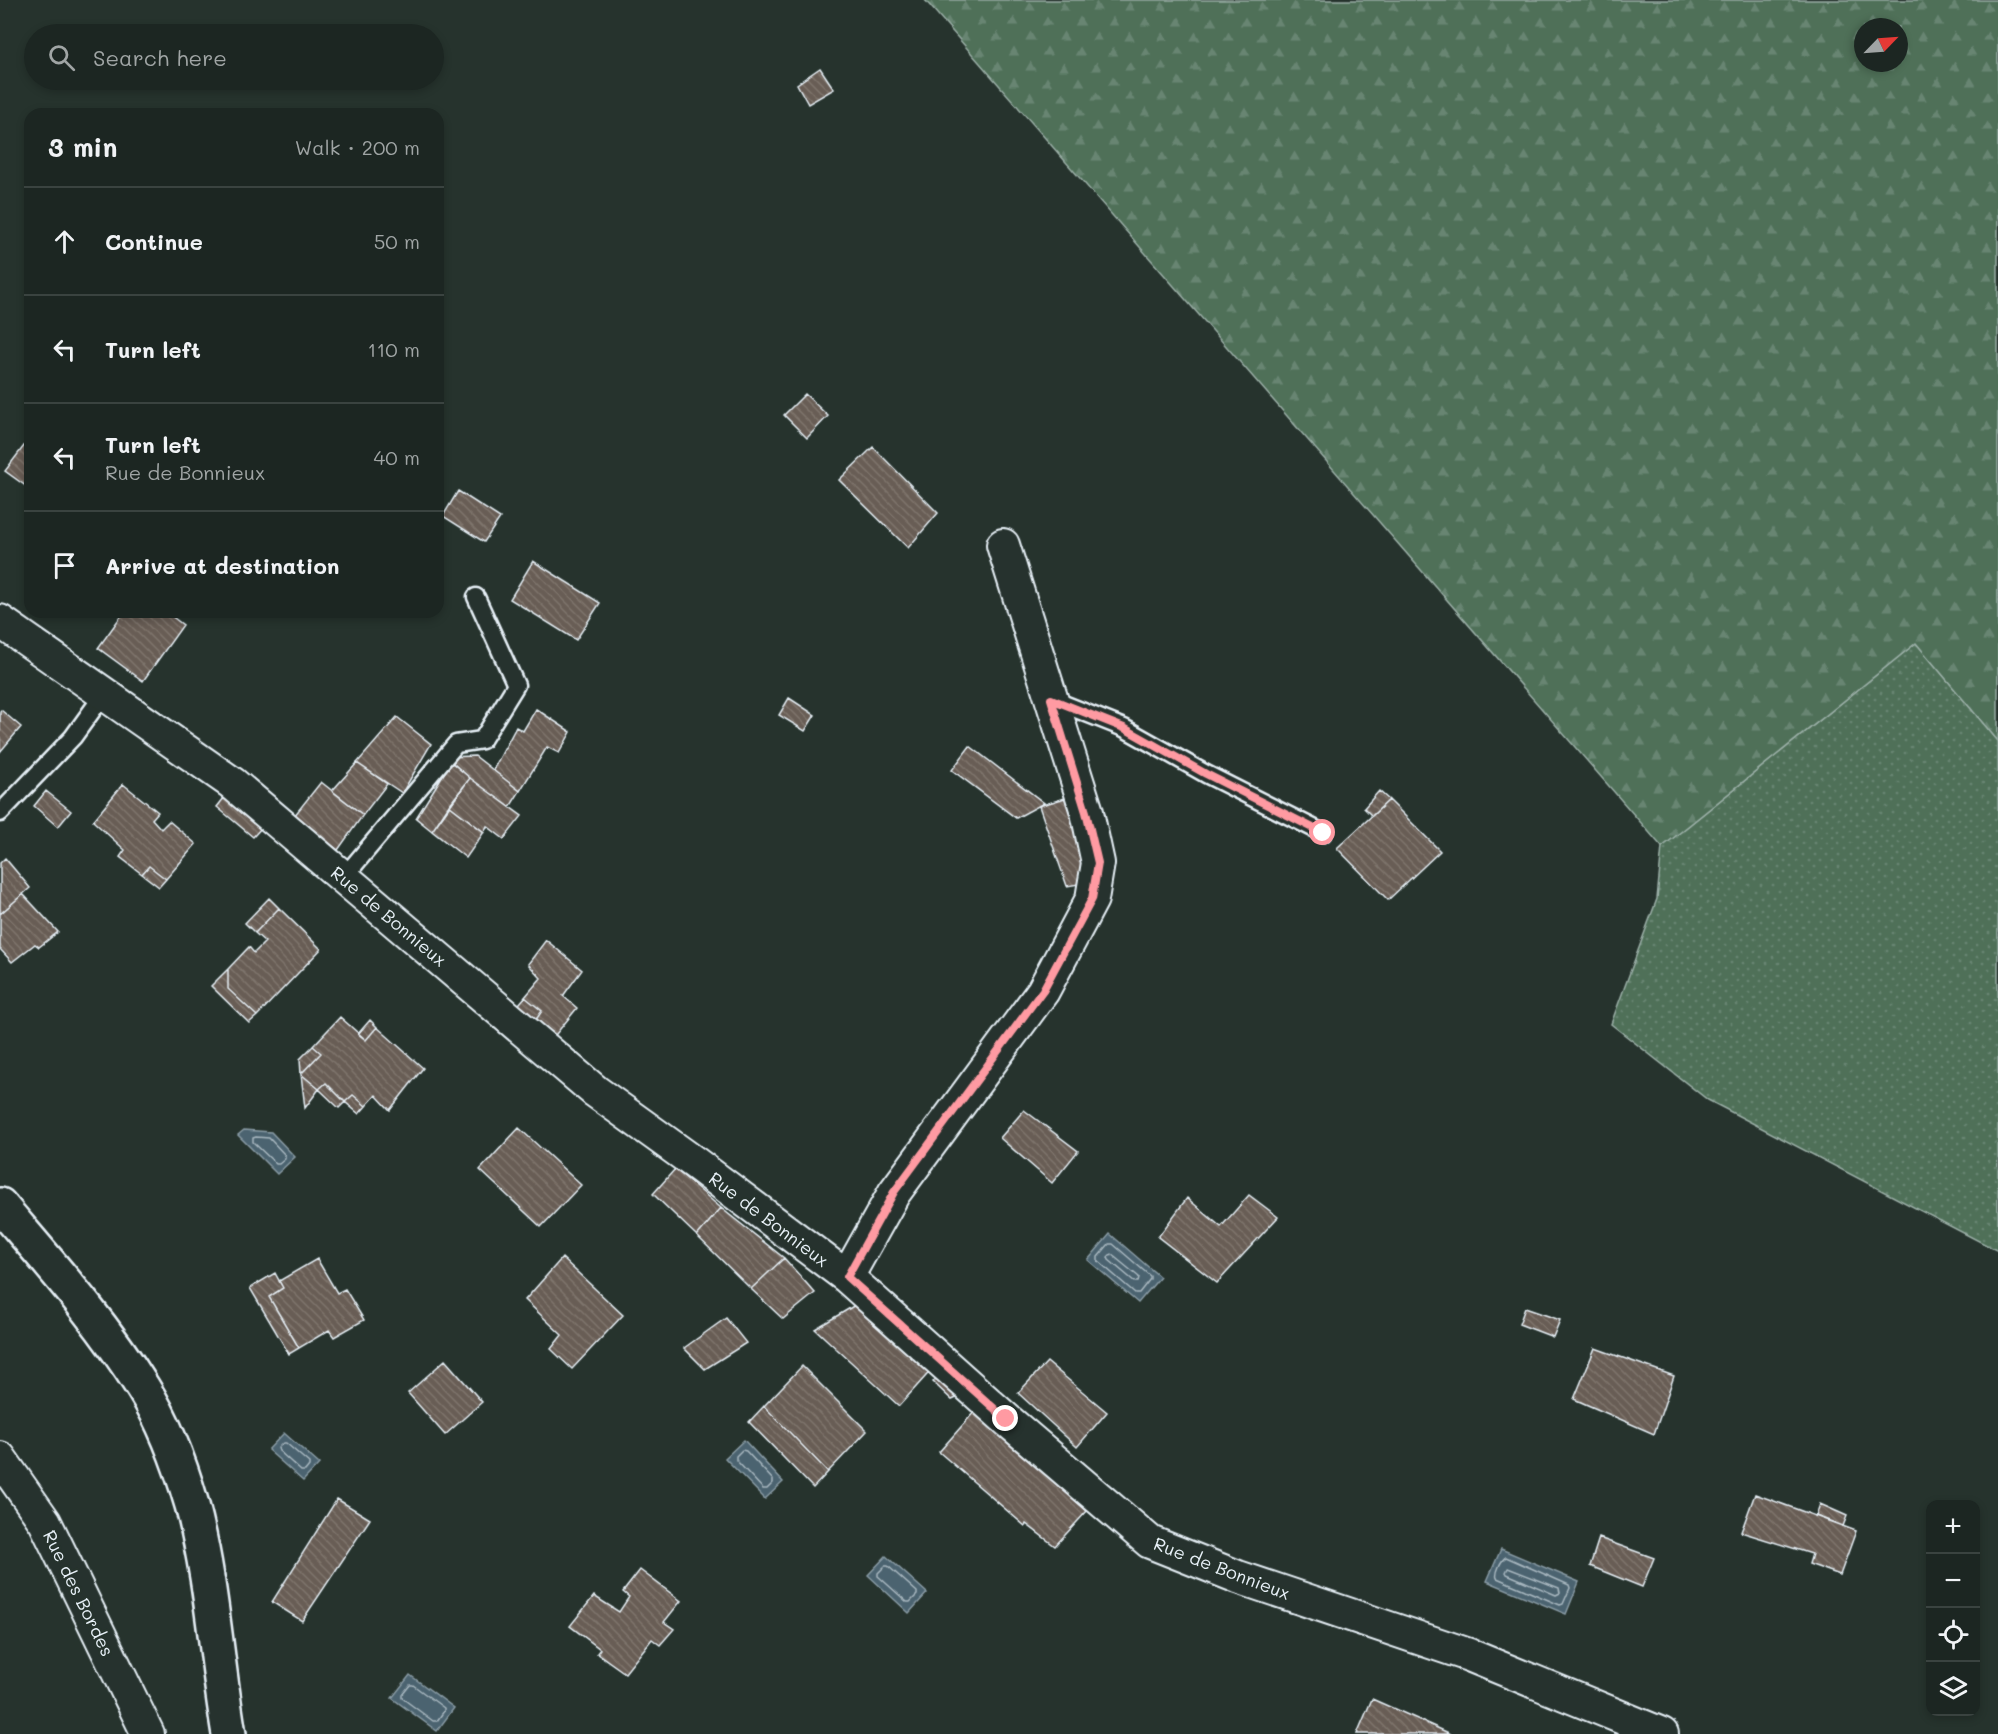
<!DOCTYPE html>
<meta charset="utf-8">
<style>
body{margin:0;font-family:Mali,sans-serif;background:#29322f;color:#f1f3f6}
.controls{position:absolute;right:18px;bottom:18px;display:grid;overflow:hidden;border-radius:12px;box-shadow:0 3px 9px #0003}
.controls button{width:54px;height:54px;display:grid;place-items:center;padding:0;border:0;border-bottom:2px solid #3a4340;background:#1c2622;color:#f1f3f6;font:30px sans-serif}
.compass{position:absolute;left:1854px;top:18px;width:54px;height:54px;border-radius:50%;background:#1c2622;box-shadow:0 3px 9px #0003;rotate:65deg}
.stop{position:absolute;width:18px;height:18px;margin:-14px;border:4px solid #ff9aa2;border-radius:50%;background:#fff}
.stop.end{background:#ff9aa2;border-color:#fff;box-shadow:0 2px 6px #0008}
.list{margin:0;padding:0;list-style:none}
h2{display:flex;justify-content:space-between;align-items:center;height:78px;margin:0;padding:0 24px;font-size:26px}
h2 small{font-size:20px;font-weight:400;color:#a0a5a5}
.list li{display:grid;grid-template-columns:39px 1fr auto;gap:18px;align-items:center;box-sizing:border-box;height:108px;padding:0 24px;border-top:2px solid #3a4340}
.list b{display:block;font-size:22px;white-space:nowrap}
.list p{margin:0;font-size:20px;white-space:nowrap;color:#a0a5a5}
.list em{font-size:20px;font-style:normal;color:#a0a5a5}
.icon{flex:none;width:33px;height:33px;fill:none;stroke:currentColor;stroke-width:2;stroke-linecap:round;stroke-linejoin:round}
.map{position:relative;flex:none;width:1998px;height:1734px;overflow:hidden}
.search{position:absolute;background:#1c2622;box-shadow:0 3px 9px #0003;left:24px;top:24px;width:420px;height:66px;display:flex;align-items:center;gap:15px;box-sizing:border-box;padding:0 21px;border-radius:33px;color:#a0a5a5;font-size:22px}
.panel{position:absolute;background:#1c2622;box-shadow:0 3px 9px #0003;left:24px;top:108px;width:420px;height:510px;border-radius:18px}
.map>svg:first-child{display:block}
.grass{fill:url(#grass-dots);stroke:#9cb0a8;stroke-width:1.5}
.forest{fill:url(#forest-firs);stroke:#9cb0a8;stroke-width:1.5;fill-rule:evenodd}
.water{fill:#4b636f;stroke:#8a9ca6;stroke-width:1.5}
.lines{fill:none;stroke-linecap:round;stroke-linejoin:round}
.shore{stroke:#a9b8c1;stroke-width:1.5}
.building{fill:url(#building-back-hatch);stroke:#e8f1f8;stroke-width:1.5}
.lane-casing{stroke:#e8f1f8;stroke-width:21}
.street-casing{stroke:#e8f1f8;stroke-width:36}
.secondary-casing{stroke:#e8f1f8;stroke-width:38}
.lane{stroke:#26332d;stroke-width:16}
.street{stroke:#26332d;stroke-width:32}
.secondary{stroke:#26332d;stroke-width:33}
.route{stroke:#ff9aa2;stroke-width:8}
.labels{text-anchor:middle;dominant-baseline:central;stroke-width:4.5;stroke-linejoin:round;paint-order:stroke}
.street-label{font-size:18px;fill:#e8f1f8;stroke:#26332d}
</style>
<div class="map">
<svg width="1998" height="1734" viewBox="0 0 1998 1734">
<defs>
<pattern id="grass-dots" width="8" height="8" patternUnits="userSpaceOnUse" patternTransform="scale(1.5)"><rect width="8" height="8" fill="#4f7059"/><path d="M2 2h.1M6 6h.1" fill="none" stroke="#688572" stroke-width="1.8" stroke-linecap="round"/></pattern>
<pattern id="forest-firs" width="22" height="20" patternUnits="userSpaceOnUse" patternTransform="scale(1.5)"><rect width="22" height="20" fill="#4f7059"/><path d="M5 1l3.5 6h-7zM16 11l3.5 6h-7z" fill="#688572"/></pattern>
<pattern id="building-back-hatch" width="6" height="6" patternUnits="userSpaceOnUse" patternTransform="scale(1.5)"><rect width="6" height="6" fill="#685d54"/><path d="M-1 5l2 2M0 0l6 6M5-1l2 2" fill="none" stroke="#7e756d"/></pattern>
</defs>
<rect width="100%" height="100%" fill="#26332d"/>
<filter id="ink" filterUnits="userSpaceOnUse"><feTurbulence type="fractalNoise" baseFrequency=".0167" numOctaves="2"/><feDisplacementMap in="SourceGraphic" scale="12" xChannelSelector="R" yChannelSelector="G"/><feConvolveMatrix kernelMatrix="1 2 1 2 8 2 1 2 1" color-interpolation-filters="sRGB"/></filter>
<g filter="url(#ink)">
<!-- grass -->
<path class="grass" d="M1916,643L1998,741V1251L1708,1100L1611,1024L1657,899L1662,847Z"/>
<!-- forest -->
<path class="forest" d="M925,0H1998V741L1916,643L1662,847ZM1863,27H1899V63H1863Z"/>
<!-- water -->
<path class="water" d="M244,1130L271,1132L295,1157L277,1174L238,1135Z
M1110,1234L1160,1277L1138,1303L1088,1260Z
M284,1433L319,1464L303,1481L268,1450Z
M744,1440L783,1482L765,1499L725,1458Z
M1501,1549L1579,1582L1566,1614L1487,1581Z
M886,1556L927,1593L909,1613L868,1575Z
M410,1675L454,1708L437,1731L392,1698Z"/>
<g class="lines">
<!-- shore -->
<path class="shore" d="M256,1137L269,1138L285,1155V1159L279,1164H276L253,1142V1138Z
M1109,1244H1113L1150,1276V1279L1139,1293H1135L1098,1261V1257Z
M1111,1254L1139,1277L1138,1282H1135L1109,1260L1108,1257Z
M283,1443H286L309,1463V1466L305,1471H301L279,1451L278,1448Z
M742,1450L746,1451L773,1480V1483L767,1489H763L736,1460V1456Z
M1506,1557L1569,1585L1570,1588L1563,1604L1560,1605L1497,1578C1495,1573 1501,1560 1506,1557Z
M885,1566H888L917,1592V1595L910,1602H907L878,1576V1573Z
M1508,1568L1559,1588L1560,1593L1556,1595L1507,1574L1506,1572Z
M410,1685H413L444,1708V1711L437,1721H433L402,1698V1695Z"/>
</g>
<!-- building -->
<path class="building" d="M820,68L834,89L808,104L797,84Z
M805,394L828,416L807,438L784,415Z
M30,438V489L5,471Z
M873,447L938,513L908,548L839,480Z
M458,491L500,518L484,542L443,516Z
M533,561L600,603L576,640L510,599Z
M124,612H166L183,625L143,681L98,648Z
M789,698L815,715L805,731L779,715Z
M536,709L571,732L559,753L547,747L520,791L493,770L516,727L523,731Z
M1,710L21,727L0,752V711Z
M397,717L431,744L402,793L357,763Z
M970,746L1044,803L1016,818L952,770Z
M475,756L520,791L510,807L470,778L446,757Z
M451,762L470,778L432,831L416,818Z
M357,763L387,784L363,815L332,791Z
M470,778L522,816L504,839L487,826L484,832L449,805Z
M321,782L363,815L338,850L294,816Z
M123,784L158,812L152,819L161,829L169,821L196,844L166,879L149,866L142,874L120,857L125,850L93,821Z
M46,791L71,811L58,827L34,806Z
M1379,791L1389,800L1372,816L1364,808Z
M1075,795L1091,882L1067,886L1039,806Z
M224,798L262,827L253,837L217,807Z
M1389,800L1440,851L1388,900L1337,848Z
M449,805L484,832L466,858L432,831Z
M5,858L30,888L0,914V863Z
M149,866L166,879L159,887L142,874Z
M23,894L58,932L39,947L35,944L12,962L0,949V914Z
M269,898L279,908L255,933L245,923Z
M279,908L321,949L257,1016L228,989V969L249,947L254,953L265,942L255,933Z
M546,940L582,970L563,996L577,1008L552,1039L533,1024L542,1011L525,997L541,978L528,964Z
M228,969V989L257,1016L249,1023L211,986Z
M525,997L542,1011L533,1024L515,1009Z
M340,1017L366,1040L377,1027L423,1068L390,1110L376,1095L366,1106L353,1095L345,1102L326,1083L319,1089L301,1074L321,1053L313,1046Z
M370,1020L377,1027L366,1040L358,1034Z
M313,1046L321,1053L301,1074L300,1059Z
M301,1074L319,1089L305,1108Z
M326,1083L345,1102L339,1108L319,1089Z
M353,1095L366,1106L359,1114L345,1102Z
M1024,1110L1078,1151L1052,1183L1000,1138Z
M519,1128L581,1185L541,1227L480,1170Z
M675,1169L721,1208L697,1236L653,1194Z
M1249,1195L1278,1217L1217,1283L1158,1237L1187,1198L1221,1227Z
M721,1208L784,1258L751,1289L697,1236Z
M562,1258L623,1315L572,1369L551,1349L562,1335L525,1300Z
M784,1258L815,1293L783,1319L751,1289Z
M317,1259L337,1293L345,1289L364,1320L334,1337L329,1330L299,1348L269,1297L283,1288L279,1281Z
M275,1273L283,1288L269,1297L299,1348L289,1354L250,1288Z
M857,1304L934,1367L899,1406L815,1329Z
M1525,1308L1560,1320L1553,1337L1519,1324Z
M726,1318L746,1343L705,1369L684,1348Z
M1595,1348L1674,1376L1654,1434L1574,1399Z
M445,1360L482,1402L445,1435L408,1393Z
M1047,1362L1107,1412L1077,1447L1018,1393Z
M802,1366L867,1431L828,1472L764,1406Z
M940,1374L961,1396L952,1400L933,1382Z
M764,1406L828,1472L813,1488L749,1422Z
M975,1411L1087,1511L1055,1546L1026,1524L1025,1526L939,1452Z
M1755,1494L1856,1531L1840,1575L1809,1564L1812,1554L1741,1532Z
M337,1499L370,1519L302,1621L272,1602Z
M1820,1504L1847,1516L1843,1526L1816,1516Z
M1599,1538L1654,1558L1642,1587L1590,1566Z
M640,1570L681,1601L664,1622L674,1629L660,1645L652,1639L625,1673L597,1653L600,1649L570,1626L594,1596L619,1612L629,1597L623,1592Z
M1372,1699L1451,1734H1357Z"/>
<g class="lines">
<defs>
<path id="lane" d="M1051,699L1124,728L1206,774L1323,833
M0,813L73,737L104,694
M344,877L456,744L482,740L516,685L476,597"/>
<path id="street" d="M0,621L232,783L595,1091L695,1163L847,1277L1006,1419L1150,1542L1238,1577L1469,1655L1662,1734
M847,1277L894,1193L1043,991L1092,899L1098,863L1087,812L1003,545
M0,1458L45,1522L148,1734"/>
<path id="secondary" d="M0,1205C50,1264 102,1322 143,1388C164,1421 181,1467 192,1505C212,1580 216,1658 229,1734"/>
</defs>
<!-- lane casing -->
<use href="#lane" class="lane-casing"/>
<!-- street casing -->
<use href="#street" class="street-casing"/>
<!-- secondary casing -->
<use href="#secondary" class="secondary-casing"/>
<!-- lane -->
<use href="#lane" class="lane"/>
<!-- street -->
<use href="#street" class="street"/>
<!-- secondary -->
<use href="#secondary" class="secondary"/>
</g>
</g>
<g class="lines" filter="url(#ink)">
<!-- route -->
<path class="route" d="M1006,1419L847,1277L894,1192L1043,990L1092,899L1098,863L1086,812L1051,699L1124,728L1206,774L1323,833"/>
</g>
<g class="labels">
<!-- street labels -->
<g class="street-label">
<text transform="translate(389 916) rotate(40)">Rue de Bonnieux</text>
<text transform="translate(769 1219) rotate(37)">Rue de Bonnieux</text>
<text transform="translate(1222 1568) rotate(21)">Rue de Bonnieux</text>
<text transform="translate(79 1593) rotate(64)">Rue des Bordes</text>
</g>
</g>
</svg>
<div class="controls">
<button>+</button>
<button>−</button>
<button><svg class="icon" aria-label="locate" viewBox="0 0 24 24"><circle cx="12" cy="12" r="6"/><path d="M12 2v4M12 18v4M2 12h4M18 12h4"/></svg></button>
<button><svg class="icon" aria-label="layers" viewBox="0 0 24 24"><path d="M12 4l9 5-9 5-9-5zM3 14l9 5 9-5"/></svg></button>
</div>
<svg class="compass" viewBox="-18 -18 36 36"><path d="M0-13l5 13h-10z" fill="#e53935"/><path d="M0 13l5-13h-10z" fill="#a0a5a5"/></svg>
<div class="stop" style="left:1323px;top:833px"></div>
<div class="stop end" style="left:1006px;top:1419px"></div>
<div class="search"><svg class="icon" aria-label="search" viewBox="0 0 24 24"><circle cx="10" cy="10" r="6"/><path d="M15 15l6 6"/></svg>Search here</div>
<section class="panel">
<h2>3 min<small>Walk · 200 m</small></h2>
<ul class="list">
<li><svg class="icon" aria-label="ahead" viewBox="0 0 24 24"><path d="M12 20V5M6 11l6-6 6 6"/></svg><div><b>Continue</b></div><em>50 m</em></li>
<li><svg class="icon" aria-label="left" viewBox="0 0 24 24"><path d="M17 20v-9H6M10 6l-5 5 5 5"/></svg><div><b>Turn left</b></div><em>110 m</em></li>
<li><svg class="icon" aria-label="left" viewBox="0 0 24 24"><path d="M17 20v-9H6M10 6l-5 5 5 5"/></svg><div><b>Turn left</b><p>Rue de Bonnieux</p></div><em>40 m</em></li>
<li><svg class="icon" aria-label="arrive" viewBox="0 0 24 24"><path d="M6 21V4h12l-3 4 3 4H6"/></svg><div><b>Arrive at destination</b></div></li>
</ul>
</section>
</div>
